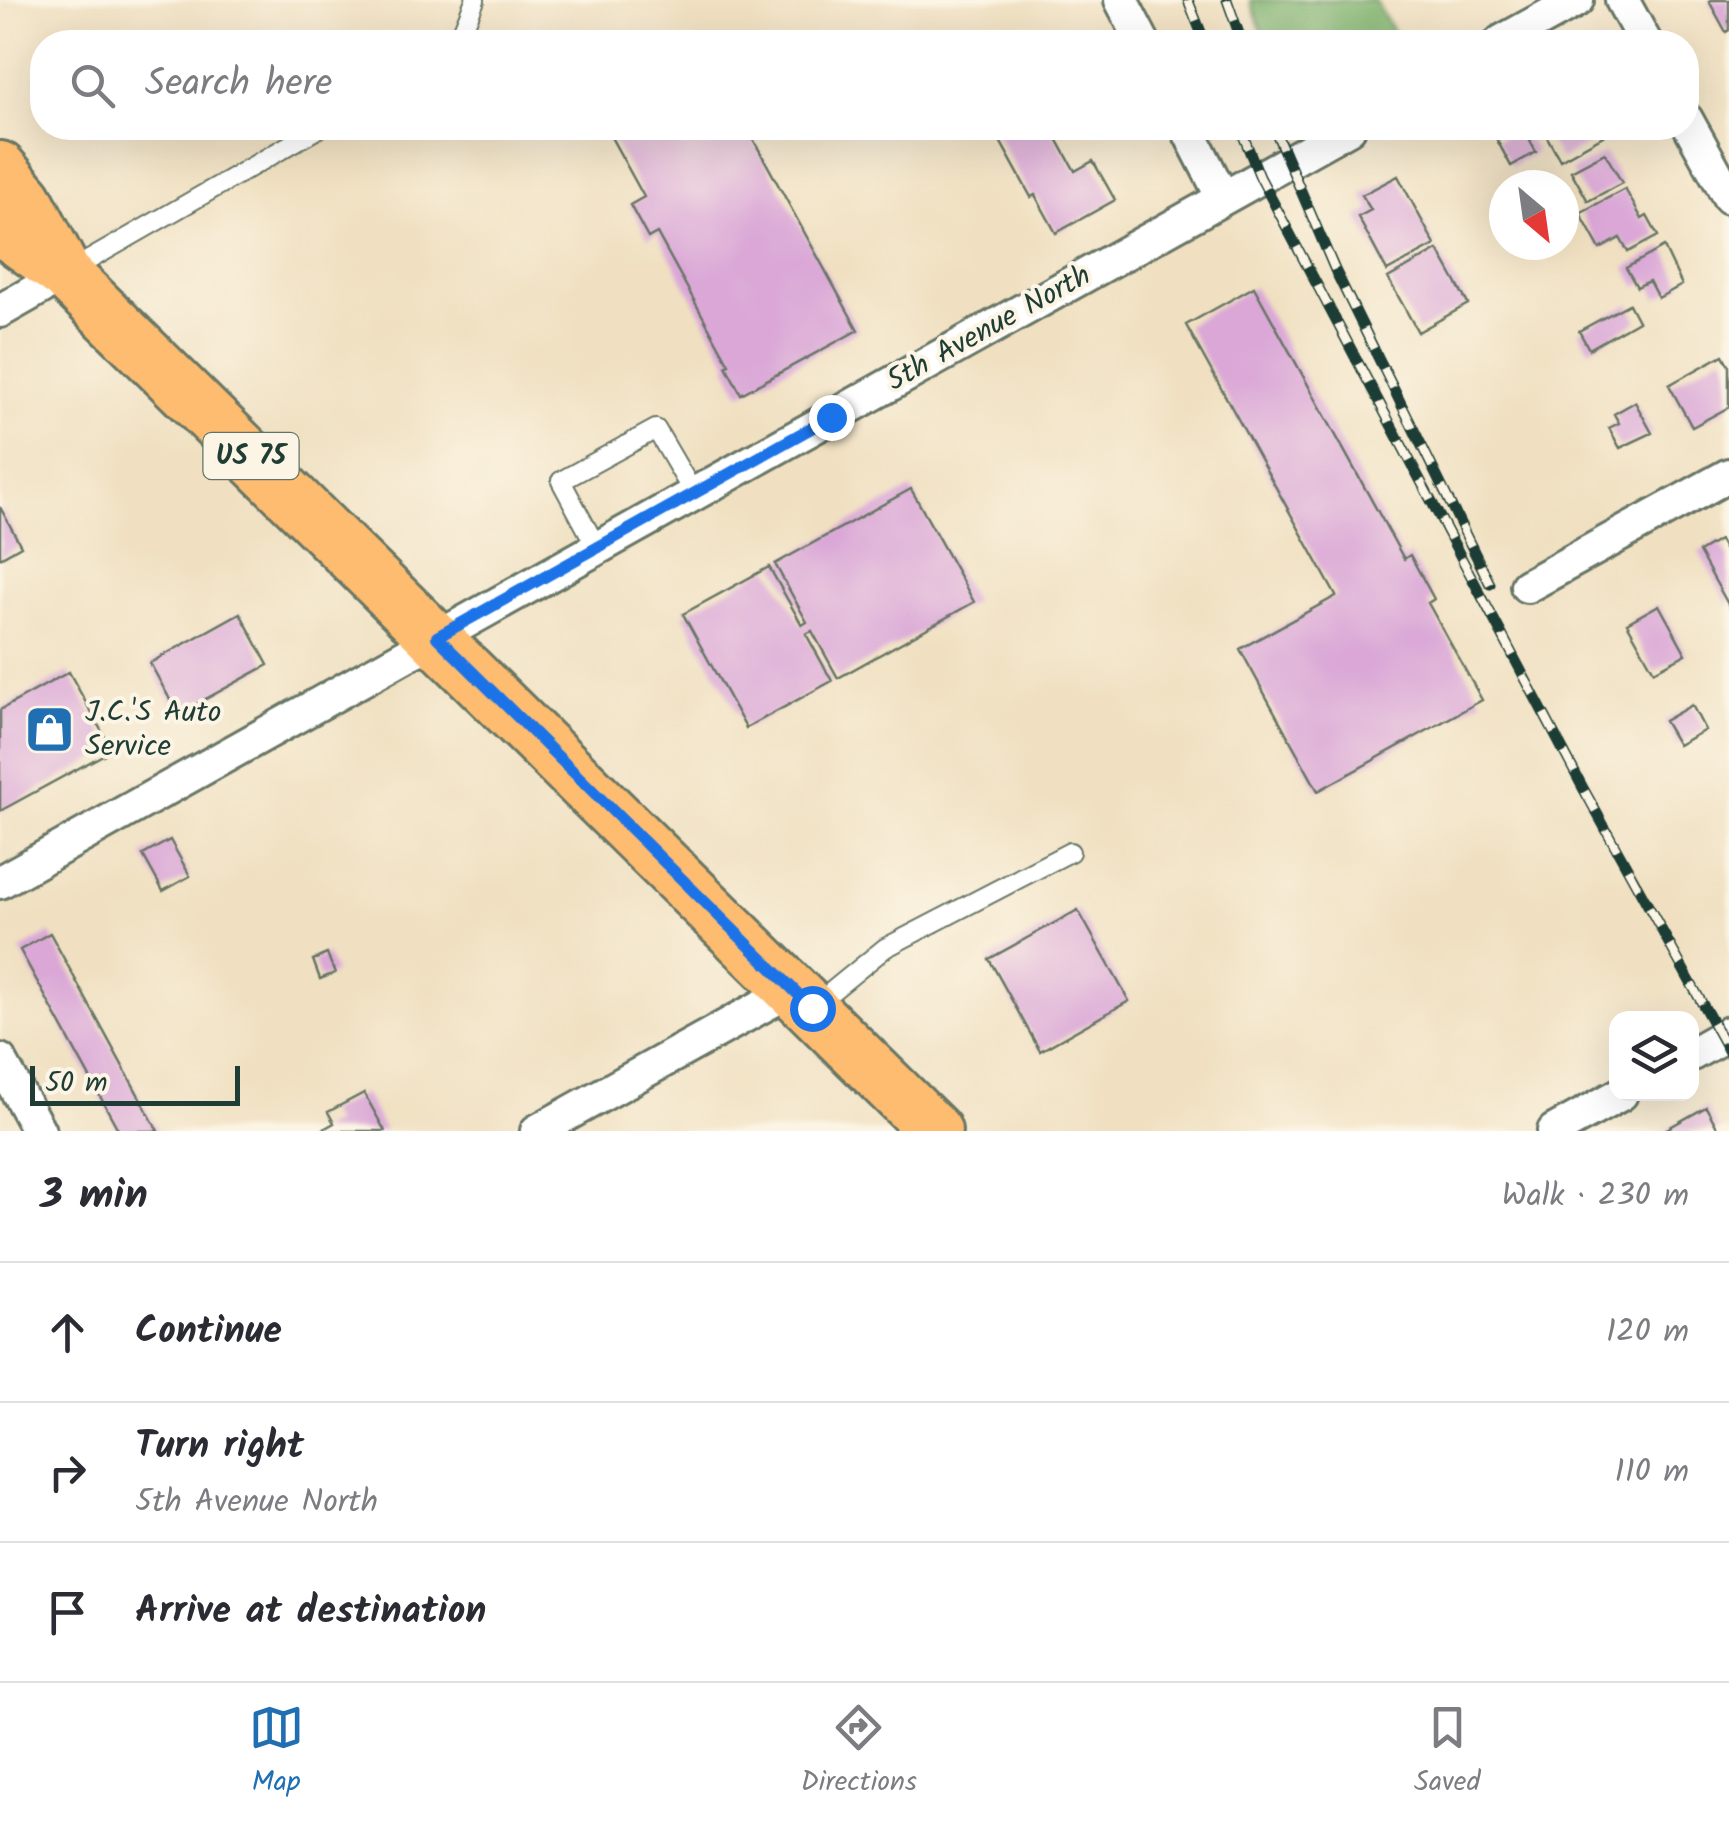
<!DOCTYPE html>
<meta charset="utf-8">
<style>
body{margin:0;font-family:Kalam,sans-serif;background:#f2f2f3;color:#2b2b33}
.controls{position:absolute;right:30px;bottom:30px;display:grid;overflow:hidden;border-radius:20px;box-shadow:0 10px 40px #0002}
.controls button{width:90px;height:90px;display:grid;place-items:center;padding:0;border:0;border-bottom:2px solid #e1e1e2;background:#fff;color:#2b2b33;font:50px sans-serif}
.compass{position:absolute;left:1489px;top:170px;width:90px;height:90px;border-radius:50%;background:#fff;box-shadow:0 10px 40px #0002;rotate:151deg}
.scale{position:absolute;left:30px;bottom:25px;width:210px;box-sizing:border-box;padding-left:10px;border:5px solid #1f3d34;border-top:0;font-size:28px;line-height:35px;white-space:nowrap;color:#1f3d34;-webkit-text-stroke:8px #fcf5e5;paint-order:stroke}
.stop{position:absolute;width:30px;height:30px;margin:-22px;border:8px solid #1a73e8;border-radius:50%;background:#fff}
.stop.end{background:#1a73e8;border-color:#fff;box-shadow:0 2px 10px #0008}
.list{margin:0;padding:0;list-style:none}
h2{display:flex;justify-content:space-between;align-items:center;height:130px;margin:0;padding:0 40px;font-size:42px}
h2 small{font-size:32px;font-weight:400;color:#7c7c81}
.list li{display:grid;grid-template-columns:65px 1fr auto;gap:30px;align-items:center;box-sizing:border-box;height:140px;padding:0 40px;border-top:2px solid #e1e1e2}
.list b{display:block;font-size:38px;white-space:nowrap}
.list p{margin:0;font-size:32px;white-space:nowrap;color:#7c7c81}
.list em{font-size:32px;font-style:normal;color:#7c7c81}
.icon{flex:none;width:55px;height:55px;fill:none;stroke:currentColor;stroke-width:2;stroke-linecap:round;stroke-linejoin:round}
.map{position:relative;flex:none;width:1729px;height:1131px;overflow:hidden}
.search{position:absolute;background:#fff;box-shadow:0 10px 40px #0002;left:30px;right:30px;top:30px;height:110px;display:flex;align-items:center;gap:25px;box-sizing:border-box;padding:0 35px;border-radius:40px;color:#7c7c81;font-size:38px}
.sheet{height:550px;background:#fff}
nav{display:flex;justify-content:space-around;align-items:center;box-sizing:border-box;height:140px;border-top:2px solid #e1e1e2;background:#fff;font-size:28px;color:#7c7c81}
nav a{display:grid;justify-items:center;gap:5px}
nav .on{color:#1f6fb2}
.map>svg:first-child{display:block}
.forest{fill:#80b46f;stroke:#507852;stroke-width:2.5}
.building{fill:#daa7d7}
.lines{fill:none;stroke-linecap:round;stroke-linejoin:round}
.lane-casing{stroke:#687665;stroke-width:22}
.street-casing{stroke:#687665;stroke-width:38}
.primary-casing{stroke:#687665;stroke-width:58}
.lane{stroke:#fff;stroke-width:18}
.street{stroke:#fff;stroke-width:32}
.primary{stroke:#fdbc6f;stroke-width:52}
.rail-casing{stroke:#1f3d34;stroke-width:11}
.rail{stroke:#fcf5e5;stroke-width:8;stroke-dasharray:22;stroke-linecap:butt}
.route{stroke:#1a73e8;stroke-width:12}
.labels{text-anchor:middle;dominant-baseline:central;stroke-width:8;stroke-linejoin:round;paint-order:stroke}
.shield{fill:#fcf5e5;stroke:#617469;stroke-width:2.5}
.shield-label{font-size:28px;font-weight:bold;fill:#1f3d34}
.street-label{font-size:30px;fill:#1f3d34;stroke:#fcf5e5}
.poi-label{font-size:30px;fill:#1f3d34;stroke:#fcf5e5;text-anchor:start}
</style>
<div class="map">
<svg width="1729" height="1131" viewBox="0 0 1729 1131">
<rect width="100%" height="100%" fill="#fcf5e5"/>
<filter id="ink" filterUnits="userSpaceOnUse"><feTurbulence type="fractalNoise" baseFrequency=".01" numOctaves="2"/><feDisplacementMap in="SourceGraphic" scale="20" xChannelSelector="R" yChannelSelector="G"/><feConvolveMatrix kernelMatrix="1 2 1 2 8 2 1 2 1" color-interpolation-filters="sRGB"/></filter>
<filter id="wash" filterUnits="userSpaceOnUse"><feTurbulence type="fractalNoise" baseFrequency=".0048" numOctaves="4" result="noise"/><feDisplacementMap in="SourceGraphic" scale="40" xChannelSelector="R" yChannelSelector="G"/><feGaussianBlur stdDeviation="2.25" result="paint"/><feColorMatrix in="noise" values="0 0 0 0 0 0 0 0 0 0 0 0 0 0 0 0 0 1.4 0 .05"/><feComposite in="paint" operator="in"/></filter>
<g filter="url(#wash)">
<rect width="100%" height="100%" fill="#f0e0c1"/>
<!-- forest -->
<path class="forest" d="M1250,0H1375L1399,42H1266Z"/>
<g id="blocks">
<!-- building -->
<path class="building" d="M1712,0H1729V30L1726,32L1709,1Z
M606,128H747L858,330L741,394L726,366L729,364L657,233L648,238L630,205L644,197Z
M993,128H1051L1075,171L1093,161L1115,200L1056,233L1035,195L1031,197Z
M1520,128H1523L1536,152L1511,166L1497,140Z
M1542,128H1599L1603,136L1560,160Z
M1605,153L1622,183L1588,201L1571,171Z
M1398,176L1435,245L1387,271L1358,217L1371,210L1362,195Z
M1625,189L1642,219L1647,216L1658,236L1628,252L1620,238L1600,249L1580,213Z
M1664,247L1682,285L1658,298L1649,281L1637,287L1626,268Z
M1438,250L1468,304L1418,332L1388,278Z
M1254,287L1404,559L1410,555L1434,599L1428,603L1482,700L1318,791L1240,649L1336,596L1186,325Z
M1629,304L1638,321L1589,349L1579,331Z
M1723,355L1729,366V407L1692,427L1669,385Z
M1635,402L1652,433L1620,448L1609,428L1619,423L1614,414Z
M911,489L974,602L838,678L812,631L806,634L832,681L746,728L683,614L769,567L802,625L807,622L775,564Z
M0,507L21,546L0,558Z
M1719,540L1729,558V606L1699,552Z
M1659,605L1686,654L1654,671L1627,623Z
M240,613L268,665L178,714L150,663Z
M69,672L112,750L0,811V710Z
M1692,705L1705,730L1678,745L1664,721Z
M170,840L190,876L163,891L143,855Z
M1078,910L1129,1001L1040,1051L989,959Z
M50,933L158,1131H119L20,950Z
M327,954L335,973L320,979L313,960Z
M364,1093L385,1131H320L334,1123L328,1112Z
M1706,1107L1719,1131H1663Z"/>
</g>
</g>
<g filter="url(#ink)">
<use href="#blocks" fill-opacity="0" stroke="#687665" stroke-width="2.5"/>
<g class="lines">
<defs>
<path id="lane" d="M458,42L475,0
M68,272L319,128
M597,548L561,481L656,429L694,494
M815,1005L885,948L1070,852"/>
<path id="street" d="M1121,0L1143,42
M1622,0L1645,42
M1501,42L1577,0
M1686,119L1729,197
M1187,128L1223,198
M0,311L65,274
M1527,586L1729,475
M0,882L1349,128
M1692,1054L1729,1033
M0,1060L39,1131
M537,1131L793,989
M1554,1131L1621,1094"/>
<path id="primary" d="M0,168L26,199L60,264
M0,228L65,274L935,1131"/>
</defs>
<!-- lane casing -->
<use href="#lane" class="lane-casing"/>
<!-- street casing -->
<use href="#street" class="street-casing"/>
<!-- primary casing -->
<use href="#primary" class="primary-casing"/>
<!-- lane -->
<use href="#lane" class="lane"/>
<!-- street -->
<use href="#street" class="street"/>
<!-- primary -->
<use href="#primary" class="primary"/>
<defs>
<path id="rail" d="M1188,0L1205,42
M1227,0L1242,42
M1240,128L1260,177L1583,788L1729,1052
M1274,128L1335,270L1490,584"/>
</defs>
<!-- rail casing -->
<use href="#rail" class="rail-casing"/>
<!-- rail -->
<use href="#rail" class="rail"/>
</g>
</g>
<g class="lines" filter="url(#ink)">
<!-- route -->
<path class="route" d="M812,1008L437,637L831,417"/>
</g>
<!-- icons -->
<defs>
<symbol id="shop-square" viewBox="-11 -11 22 22"><rect x="-9" y="-9" width="18" height="18" rx="4" fill="#1f6fb2" stroke="#fcf5e5"/><path d="M-5-2.5h2.3a2.7 3.5 0 0 1 5.4 0H5L5.5 6h-11ZM-1.5-2.5h3a1.5 2.3 0 0 0-3 0Z" fill="#fff"/></symbol>
</defs>
<g fill-rule="evenodd">
<use href="#shop-square" x="22" y="702" width="55" height="55"/>
</g>
<g class="labels">
<!-- shield labels -->
<rect class="shield" x="203.5" y="433" width="95" height="46" rx="8"/>
<g class="shield-label">
<text x="251" y="456">US 75</text>
</g>
<!-- street labels -->
<g class="street-label">
<text transform="translate(989 329) rotate(-29)">5th Avenue North</text>
</g>
<!-- poi labels -->
<g class="poi-label">
<text x="85" y="713">J.C.'S Auto<tspan x="85" dy="34">Service</tspan></text>
</g>
</g>
</svg>
<div class="controls">
<button><svg class="icon" aria-label="layers" viewBox="0 0 24 24"><path d="M12 4l9 5-9 5-9-5zM3 14l9 5 9-5"/></svg></button>
</div>
<svg class="compass" viewBox="-18 -18 36 36"><path d="M0-13l5 13h-10z" fill="#e53935"/><path d="M0 13l5-13h-10z" fill="#7c7c81"/></svg>
<div class="scale">50 m</div>
<div class="stop" style="left:812px;top:1008px"></div>
<div class="stop end" style="left:831px;top:417px"></div>
<div class="search"><svg class="icon" aria-label="search" viewBox="0 0 24 24"><circle cx="10" cy="10" r="6"/><path d="M15 15l6 6"/></svg>Search here</div>
</div>
<section class="sheet">
<h2>3 min<small>Walk · 230 m</small></h2>
<ul class="list">
<li><svg class="icon" aria-label="ahead" viewBox="0 0 24 24"><path d="M12 20V5M6 11l6-6 6 6"/></svg><div><b>Continue</b></div><em>120 m</em></li>
<li><svg class="icon" aria-label="right" viewBox="0 0 24 24"><path d="M7 20v-9h11M14 6l5 5-5 5"/></svg><div><b>Turn right</b><p>5th Avenue North</p></div><em>110 m</em></li>
<li><svg class="icon" aria-label="arrive" viewBox="0 0 24 24"><path d="M6 21V4h12l-3 4 3 4H6"/></svg><div><b>Arrive at destination</b></div></li>
</ul>
</section>
<nav>
<a class="on"><svg class="icon" aria-label="map" viewBox="0 0 24 24"><path d="M3 6l6-2 6 2 6-2v14l-6 2-6-2-6 2zM9 4v14M15 6v14"/></svg>Map</a>
<a><svg class="icon" aria-label="directions" viewBox="0 0 24 24"><path d="M12 3l9 9-9 9-9-9zM9 14v-3h6M13 9l2 2-2 2"/></svg>Directions</a>
<a><svg class="icon" aria-label="saved" viewBox="0 0 24 24"><path d="M7 4h10v16l-5-4-5 4z"/></svg>Saved</a>
</nav>
